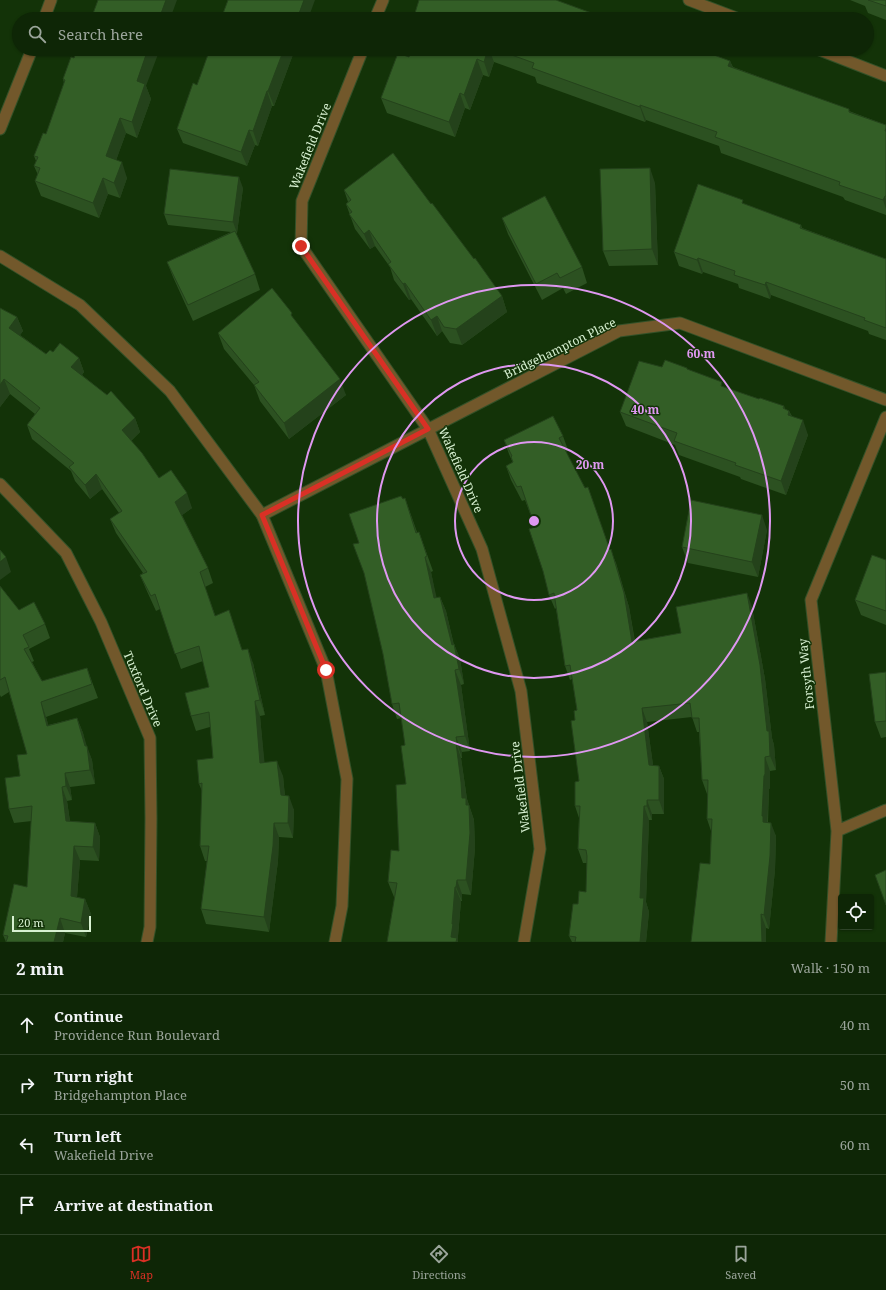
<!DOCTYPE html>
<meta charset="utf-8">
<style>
body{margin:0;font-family:"Noto Serif",serif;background:#172e10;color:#f1f3f6}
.controls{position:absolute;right:12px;bottom:12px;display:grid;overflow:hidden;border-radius:4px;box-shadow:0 1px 3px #0004}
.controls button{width:36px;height:36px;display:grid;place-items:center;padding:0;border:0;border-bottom:1px solid #2e4328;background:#0e2606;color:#f1f3f6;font:20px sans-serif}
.scale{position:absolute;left:12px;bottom:10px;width:79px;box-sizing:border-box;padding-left:4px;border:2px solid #d8f1d2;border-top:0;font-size:11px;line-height:14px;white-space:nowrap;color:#d8f1d2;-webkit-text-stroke:3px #133308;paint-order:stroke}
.stop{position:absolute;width:12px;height:12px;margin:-9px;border:3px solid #d93025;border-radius:50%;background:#fff}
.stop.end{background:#d93025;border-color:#fff;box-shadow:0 1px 4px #0008}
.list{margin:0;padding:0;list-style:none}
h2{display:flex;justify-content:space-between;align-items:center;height:52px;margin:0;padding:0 16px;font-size:17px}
h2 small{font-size:13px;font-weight:400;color:#9ba59b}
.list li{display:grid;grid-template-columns:26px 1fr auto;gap:12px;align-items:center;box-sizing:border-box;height:60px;padding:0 16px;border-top:1px solid #2e4328}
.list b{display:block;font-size:15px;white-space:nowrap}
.list p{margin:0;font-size:13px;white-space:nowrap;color:#9ba59b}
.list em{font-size:13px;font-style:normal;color:#9ba59b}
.icon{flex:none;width:22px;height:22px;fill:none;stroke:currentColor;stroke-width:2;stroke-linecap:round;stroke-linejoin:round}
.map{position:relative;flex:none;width:886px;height:942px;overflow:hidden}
.search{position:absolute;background:#0e2606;box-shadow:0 1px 3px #0004;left:12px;right:12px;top:12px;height:44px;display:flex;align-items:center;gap:10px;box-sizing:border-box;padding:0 14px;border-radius:22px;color:#9ba59b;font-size:15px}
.sheet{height:292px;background:#0e2606}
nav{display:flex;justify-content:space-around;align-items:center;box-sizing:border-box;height:56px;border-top:1px solid #2e4328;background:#0e2606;font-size:11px;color:#9ba59b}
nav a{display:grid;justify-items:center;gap:2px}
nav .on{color:#d93025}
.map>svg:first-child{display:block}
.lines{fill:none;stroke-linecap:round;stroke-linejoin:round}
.minor-casing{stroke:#335128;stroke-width:13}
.tertiary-casing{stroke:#335128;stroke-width:13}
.minor{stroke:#72582b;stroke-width:11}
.tertiary{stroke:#72582b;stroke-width:11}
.wall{fill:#2c5121}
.shaded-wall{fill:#24421b}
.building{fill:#335e26;stroke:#24421b}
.route{stroke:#d93025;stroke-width:5}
.ring{fill:none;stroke:#df98f1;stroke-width:2}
.labels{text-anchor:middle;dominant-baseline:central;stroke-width:3;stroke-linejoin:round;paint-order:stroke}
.street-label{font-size:12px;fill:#d8f1d2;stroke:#133308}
.centre{fill:#df98f1;stroke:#133308;stroke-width:2}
.ring-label{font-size:12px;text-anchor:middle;font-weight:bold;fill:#df98f1;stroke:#133308;stroke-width:3;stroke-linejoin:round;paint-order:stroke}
</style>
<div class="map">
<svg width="886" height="942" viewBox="0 0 886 942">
<rect width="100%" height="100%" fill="#133308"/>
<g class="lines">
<defs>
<path id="minor" d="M689,0L739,19
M44,19L51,0
M375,19L383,0
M363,49L302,201L301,246L428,429L482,549L521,691L540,849L524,942
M817,49L886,76
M0,129L32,49
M0,484L66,553L101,622L150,738L151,818L150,927L147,942
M262,515L619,331L680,323L886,400
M837,831L886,810
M831,942L837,831L811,600L886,417"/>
<path id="tertiary" d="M0,256L80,305L170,391L262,515L326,670L347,779L342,906L335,942"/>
</defs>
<!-- minor casing -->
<use href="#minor" class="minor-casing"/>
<!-- tertiary casing -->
<use href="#tertiary" class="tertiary-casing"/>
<!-- minor -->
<use href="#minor" class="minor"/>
<!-- tertiary -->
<use href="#tertiary" class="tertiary"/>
</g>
<!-- wall -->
<path class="wall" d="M850,0H886V20L868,13L865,6Z
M415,13L608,19H417Z
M295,49L274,106H272L258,146L255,145L247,166L183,143L177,129L197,85Z
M412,49H698L730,61L733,67L886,125V215L845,200L843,197L721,153L719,146L646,120L645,122L537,83L535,77L494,62L489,77L483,75L470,110L465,108L455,137L387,113L381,98L409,57Z
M74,58L146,86L151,99L137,138L126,133L116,160L127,178L120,198L108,194L99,218L41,196L35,181L38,175L34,166L36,161L34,156L46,134L64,83L63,79Z
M655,183L658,265L609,266L603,251Z
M243,188L237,233H236L255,274L260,290L193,321L173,277L167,262L231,232L168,225L164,214Z
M344,190L431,204L502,296L507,312L462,345L450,343L442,331L437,336L411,299L409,300L394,280L390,267L375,246L370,249L355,229L346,204L348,202Z
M745,204L801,225L802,228L886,259V340L869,334L868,331L771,295L770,299L739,288L738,284L703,272L702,274L679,266L674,252Z
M502,218L582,267L587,283L566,294L563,288L542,300L508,234Z
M0,308L17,317L23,331L20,335L46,354L53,352L79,358L84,372L82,375L135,418L140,432L131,441L159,478L192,508L182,515L208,568L213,583L205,587L215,615L253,663L265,715L260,716L264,762L283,776L285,796L294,810L293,838L279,837L278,861L269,932L206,924L201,909L207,861H205L200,846L202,791L199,784L213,758L210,727L196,731L191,716L209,687L203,661L181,669L160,609L156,611L146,589L140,575L143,573L116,533L110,519L119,513L102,489L90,499L75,481L71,471L32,439L27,425L35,414L10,394L0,407Z
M294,320L346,395L289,439L260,401L254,385L224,349L218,333Z
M662,367L688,370L724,387L759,399L784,406L785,409L789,411L792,416L808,435L786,495L741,479L740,477L679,455L675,445L626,426L620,412Z
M563,436L568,450L566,451L616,563L629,607L635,641L681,633L752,607L765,679L772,738L774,745L776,770L770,771V788L769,789L768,822L776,836L775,870L769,929L766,928V942H691L710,864L711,831L707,819L708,794H707L702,780L699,732H697L692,717L647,722L653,765L659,766L664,779V814H652V820H649L646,902L649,912L646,942H572L569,936L578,904L586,892L587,863H583L578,849L579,818L575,806L579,781L575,720L577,710L572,679L570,680L565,666L556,608L555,609L549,595L535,527L525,500L522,501L511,480L506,466L513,463L509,454L504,440Z
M405,498L417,532H419L433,571L431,572L436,598L440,597L446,611L454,645V644L460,659L464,684L461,685L470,751L462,752V758H461L467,799L474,820L475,848L471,895L462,894V901H461L458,936V942L395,897H394L388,882L399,851L406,784L405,745L402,718L397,719L392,704L383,654L359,543L403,499Z
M767,530L758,577L688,563L682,547Z
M886,560V625L861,615L855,600Z
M0,586L19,610L45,624L50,638L29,649L34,661L32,662L42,681L87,668L98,698L46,717L48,725L77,718L83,733L86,746L92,760L95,784L70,787L72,800L67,801L70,821L95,823L100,837L99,861L80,860L77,897L85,899L91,914L86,937L65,933L63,942H6L3,935L27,887L32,821L14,823L9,809L27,754L9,692L1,697L0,695Z
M886,672V737L881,738L875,722Z"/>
<!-- shaded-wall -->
<path class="shaded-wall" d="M166,0H177L170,19H159Z
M304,0H315L308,19H297Z
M148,49H160L146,86L151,99L137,138L132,122L137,81Z
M284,49H295L274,106L268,91Z
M488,49H489L494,62L489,77L484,62Z
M477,59L483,75L470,110L464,95Z
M730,61L736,76L728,66Z
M267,91L272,106L258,146L253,131Z
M460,93L465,108L455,137L449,122Z
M640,105L646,120L645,122L640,107Z
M120,118L126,133L112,172L106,156Z
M249,130L255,145L247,166L241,152Z
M122,162L127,178L120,198L114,183Z
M650,168L655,183L658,265L652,249Z
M239,177L243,188L237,233L233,222Z
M103,178L108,194L99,218L93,203Z
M885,196L886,200V209L883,200Z
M369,230L375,246L370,249L364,234Z
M698,258L703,272L702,274L697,260Z
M766,282L771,295L770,299L765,285Z
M405,283L411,299L409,300L403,284Z
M502,296L507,312L462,345L456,329Z
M437,316L442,331L437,336L431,320Z
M17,317L23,331L14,343L9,328Z
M79,358L84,372L77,381L71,367Z
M4,379L10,394L0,407V385Z
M340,379L346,395L289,439L284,423Z
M789,411L795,425L788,415Z
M135,418L140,432L127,444L122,430Z
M803,420L808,435L786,495L781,481Z
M96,474L102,489L90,499L85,485Z
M187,493L192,508L181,516L175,502Z
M762,515L767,530L758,577L752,562Z
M611,549L629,607L637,656L632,642Z
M6,557L11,572L0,580V562Z
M425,557L431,572L440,613L434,598Z
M747,593L752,607L765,679L772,738L774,745L776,770L770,756Z
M440,597L446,611L457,660L452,645Z
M454,644L460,659L464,684L459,669Z
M248,649L253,663L265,715L260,700Z
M455,670L461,685L470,751L465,736Z
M255,701L260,716L266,777L260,763Z
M41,702L46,717L53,740L47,726Z
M642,708L647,722L655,779L649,765Z
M77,718L83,733L88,750L87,746L92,760L95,784L90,770L85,746Z
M456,737L462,752V758L457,743Z
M456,743L461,758L467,799L474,820L475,848L471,895L466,880L462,798Z
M765,757L770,771V788L769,789L767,827L763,822L762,816Z
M277,761L283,776L286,810L281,795Z
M659,766L664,779V814L659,800Z
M65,773L70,787L72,800L66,786Z
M62,787L67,801L72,836L66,821Z
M289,796L294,810L293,838L288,823Z
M647,800L652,814V820L647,806Z
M644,806L649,820L646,902L649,912L646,942H640V898Z
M95,823L100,837L99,861L93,847Z
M274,823L279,837L278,861L269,932L264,917Z
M771,823L776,836L775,870L769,929L764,915Z
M74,846L80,860L76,910L71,896Z
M457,880L462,894V901L456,887Z
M455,887L461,901L458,936V942H453L451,937Z
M85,899L91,914L86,937L81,923Z
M761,914L766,928V942H762Z
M60,918L65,933L63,942H54Z"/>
<!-- building -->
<path class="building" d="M98,0H166L159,19H91Z
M228,0H304L297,19H221Z
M419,0H556L608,19H423L424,16L415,13Z
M868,0H886V6Z
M77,49H148L137,81L145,84L132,122L120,118L106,156L122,162L114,183L103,178L93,203L35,181L40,168L34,166L38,157L34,156L43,133L46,134L65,80L63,79L71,57L74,58Z
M210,49H284L268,91H267L253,131L249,130L241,152L177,129L193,83L197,85Z
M412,49H488L484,62L477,59L464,95L460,93L449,122L381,98L398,53L409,57Z
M495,49H698L730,61L728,66L849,109V112L886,125V128L885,131H886V196H885L883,200L839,185L840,182L715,137L717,132L640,105V107L532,68L534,63Z
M393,153L431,204L432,203L474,259L475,258L502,296L456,329L444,327L437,316L431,320L405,283L403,284L388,264L391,262L369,230L364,234L349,214L352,212L346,204L351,200L344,190Z
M650,168L652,249L603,251L600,169Z
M170,169L239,177L233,222L164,214Z
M698,184L743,200L742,203L801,225L800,228L886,259V328L864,320L865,318L766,282L765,285L734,275L735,271L698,258L697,260L674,252Z
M545,196L582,267L560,278L557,273L536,284L502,218Z
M235,231L255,274L188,305L167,262Z
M272,288L292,313L291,315L340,379L284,423L254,385L259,382L218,333Z
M0,308L17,317L9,328L46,354L50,350L53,352L60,343L79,358L71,367L107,395L111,391L135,418L122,430L142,453L159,478L171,470L187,493L175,502L208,568L200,572L215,616L229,610L242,650L248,649L260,700L255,701L260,763L277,761L281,795L289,796L288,823H274L273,846L264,917L201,909L209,846H200L202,783L199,784L197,760L213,758L209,712L191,716L185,693L209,687L199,646L175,654L155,594L151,596L140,575L147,572L110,519L122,511L96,474L85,485L69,467L74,463L27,425L40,408L4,379L0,385Z
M665,360L687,368V369L722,382L721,386L759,399L760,398L784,406L783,408L789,411L788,415L803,420L781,481L735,465L736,463L674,441L677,433L620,412L639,361L662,367Z
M553,416L563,436L559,438L585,488L588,487L610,550L611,549L624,593L632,642L681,633L676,607L747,593L760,665L767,731H769L770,756L765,757V774L764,776L762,816H763V822L771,823L770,856L764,915L761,914L762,942H691L700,863L710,864L712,819H707L708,780H702L699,718H692L690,703L642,708L649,765L659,766V800H647V806H644L640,898H644L640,942H575L576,937L569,936L573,904H578L579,891L586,892L587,856L586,850L578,849L580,806H575V782L579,781L571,721L575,720L574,711L577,710L570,665L565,666L554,593L549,595L543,571L529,529L535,527L521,486L517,487L506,466L513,462L511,457L512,456L504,440Z
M401,496L403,499L405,498L416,533L419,532L427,556L425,557L434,598L440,597L452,645L454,644L459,669L455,670L465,736L456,737L457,743H456L461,782L462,798H466V805H469L470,833L466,880H457L456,887H455L452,924H453L451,937L457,938L456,942H387L397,883L388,882L391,850L399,851L396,785L406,784L401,746L405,745L399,703L392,704L383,654L364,573L353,544L359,543L349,514Z
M691,500L762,515L752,562L682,547Z
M0,550L6,557L0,562Z
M872,555L886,560V611L855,600Z
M0,586L19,610L34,602L45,624L23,635L29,647L24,649L42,681L87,668L92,684L41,702L47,726L77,718L85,746H87L90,770L65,773L66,786L62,787L66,821L95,823L93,847L74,846L71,896L85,899L81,923L60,918L54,942H6L8,936L3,935L14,884L27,887L32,806L9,809L5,778L20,776L17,755L27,754L5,677L0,680Z
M886,672V721L875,722L869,674Z
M886,870V905L875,875Z"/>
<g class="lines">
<!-- route -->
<path class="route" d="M301,246L428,429L262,515L326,670"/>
</g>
<!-- distance rings -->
<g class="ring">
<circle cx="534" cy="521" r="79"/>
<circle cx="534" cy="521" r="157"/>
<circle cx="534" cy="521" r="236"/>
</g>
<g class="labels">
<!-- street labels -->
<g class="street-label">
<text transform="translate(310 146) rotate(-68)">Wakefield Drive</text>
<text transform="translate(560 348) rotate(-26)">Bridgehampton Place</text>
<text transform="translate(461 470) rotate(66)">Wakefield Drive</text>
<text transform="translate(806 674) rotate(-96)">Forsyth Way</text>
<text transform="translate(143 689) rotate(67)">Tuxford Drive</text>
<text transform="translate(520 787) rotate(-97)">Wakefield Drive</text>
</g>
</g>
<circle cx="534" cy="521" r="6" class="centre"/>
<g class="ring-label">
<text x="701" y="358">60 m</text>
<text x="645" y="414">40 m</text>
<text x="590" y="469">20 m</text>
</g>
</svg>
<div class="controls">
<button><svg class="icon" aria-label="locate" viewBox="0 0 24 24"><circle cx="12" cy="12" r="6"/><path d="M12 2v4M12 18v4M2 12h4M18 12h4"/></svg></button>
</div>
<div class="scale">20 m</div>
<div class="stop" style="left:326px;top:670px"></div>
<div class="stop end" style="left:301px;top:246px"></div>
<div class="search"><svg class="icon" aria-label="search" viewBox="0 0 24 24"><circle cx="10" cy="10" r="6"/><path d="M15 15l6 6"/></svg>Search here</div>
</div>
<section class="sheet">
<h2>2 min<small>Walk · 150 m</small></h2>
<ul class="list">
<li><svg class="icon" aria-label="ahead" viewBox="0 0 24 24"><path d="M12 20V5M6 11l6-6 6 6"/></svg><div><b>Continue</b><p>Providence Run Boulevard</p></div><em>40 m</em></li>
<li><svg class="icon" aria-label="right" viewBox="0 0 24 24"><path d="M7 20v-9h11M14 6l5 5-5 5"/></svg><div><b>Turn right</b><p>Bridgehampton Place</p></div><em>50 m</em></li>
<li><svg class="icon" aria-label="left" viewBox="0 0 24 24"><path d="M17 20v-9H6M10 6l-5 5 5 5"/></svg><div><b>Turn left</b><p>Wakefield Drive</p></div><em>60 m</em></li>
<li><svg class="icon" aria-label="arrive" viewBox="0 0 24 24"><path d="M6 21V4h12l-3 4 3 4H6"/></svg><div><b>Arrive at destination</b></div></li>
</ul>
</section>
<nav>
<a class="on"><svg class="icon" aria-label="map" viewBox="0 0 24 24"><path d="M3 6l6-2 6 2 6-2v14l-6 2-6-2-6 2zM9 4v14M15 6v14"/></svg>Map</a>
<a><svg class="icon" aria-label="directions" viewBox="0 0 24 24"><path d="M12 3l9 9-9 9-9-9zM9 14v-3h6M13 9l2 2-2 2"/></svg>Directions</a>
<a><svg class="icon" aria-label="saved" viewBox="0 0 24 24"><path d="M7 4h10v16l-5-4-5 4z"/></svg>Saved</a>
</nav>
